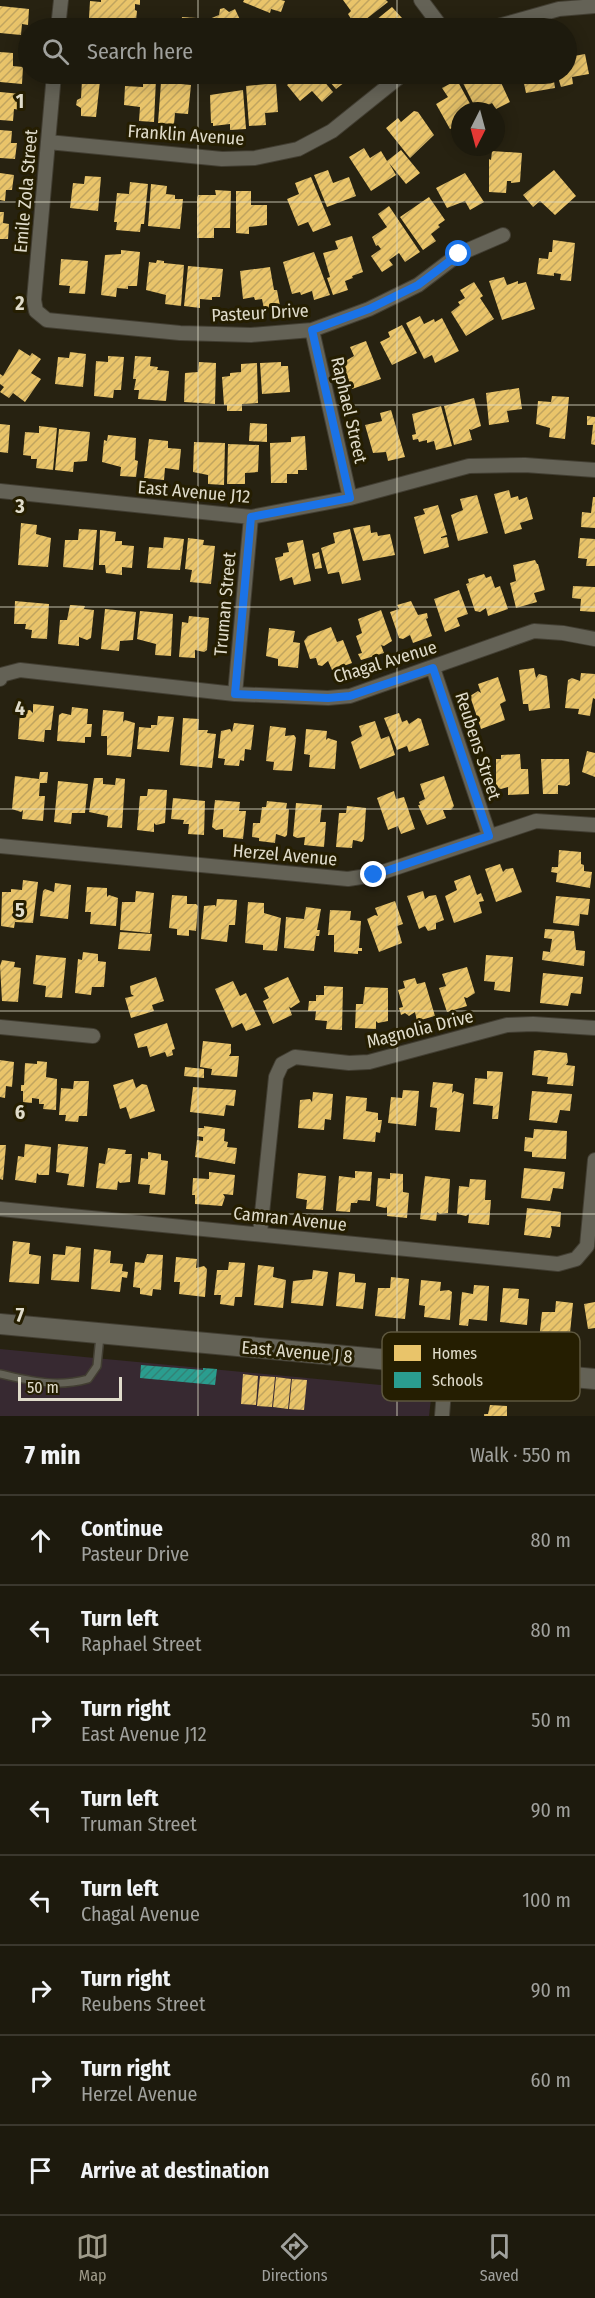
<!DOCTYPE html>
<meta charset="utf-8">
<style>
body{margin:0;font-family:"Fira Sans Condensed",sans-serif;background:#2a271b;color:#f1f3f6}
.compass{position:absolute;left:451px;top:102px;width:54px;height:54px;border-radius:50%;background:#1d1a0d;box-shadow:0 3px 15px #0003;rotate:186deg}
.scale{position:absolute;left:18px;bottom:15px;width:104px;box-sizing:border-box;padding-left:6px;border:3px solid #e0dccb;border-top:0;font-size:16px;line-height:21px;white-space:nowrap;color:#e0dccb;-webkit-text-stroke:4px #251e01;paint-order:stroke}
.stop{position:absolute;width:18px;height:18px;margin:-14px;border:4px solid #1a73e8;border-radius:50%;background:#fff}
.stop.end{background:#1a73e8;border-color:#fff;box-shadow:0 2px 6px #0008}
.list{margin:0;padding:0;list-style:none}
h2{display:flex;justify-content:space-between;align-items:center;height:78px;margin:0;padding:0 24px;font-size:26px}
h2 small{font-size:20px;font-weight:400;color:#a0a19d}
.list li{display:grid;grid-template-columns:39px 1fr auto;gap:18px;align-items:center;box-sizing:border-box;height:90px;padding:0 24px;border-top:2px solid #3b382e}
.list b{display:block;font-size:22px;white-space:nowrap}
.list p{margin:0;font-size:20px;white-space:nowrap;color:#a0a19d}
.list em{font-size:20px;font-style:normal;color:#a0a19d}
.icon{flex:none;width:33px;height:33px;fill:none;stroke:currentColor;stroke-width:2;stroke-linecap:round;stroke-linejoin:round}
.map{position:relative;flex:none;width:595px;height:1416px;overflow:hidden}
.search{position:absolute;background:#1d1a0d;box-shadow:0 3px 15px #0003;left:18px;right:18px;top:18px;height:66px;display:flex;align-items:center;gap:15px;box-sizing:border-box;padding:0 21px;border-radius:33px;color:#a0a19d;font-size:22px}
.sheet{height:798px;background:#1d1a0d}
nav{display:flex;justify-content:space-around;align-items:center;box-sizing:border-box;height:84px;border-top:2px solid #3b382e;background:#1d1a0d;font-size:16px;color:#a0a19d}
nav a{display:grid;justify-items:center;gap:3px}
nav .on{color:#9f9b8a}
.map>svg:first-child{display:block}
.education{fill:#372931}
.homes{fill:url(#homes-hatch)}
.schools{fill:url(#schools-hatch)}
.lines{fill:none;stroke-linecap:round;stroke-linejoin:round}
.lane-casing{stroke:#423e32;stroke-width:10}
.street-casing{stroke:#423e32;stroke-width:16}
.secondary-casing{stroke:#423e32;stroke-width:22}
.lane{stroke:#646256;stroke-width:7}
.street{stroke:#646256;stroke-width:14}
.secondary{stroke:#646256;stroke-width:20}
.route{stroke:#1a73e8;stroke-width:8}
.grid{fill:none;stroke:#e0dccb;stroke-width:1.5;stroke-opacity:0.55}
.labels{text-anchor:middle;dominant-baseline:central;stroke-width:6;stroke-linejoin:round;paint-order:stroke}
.street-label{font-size:18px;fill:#e0dccb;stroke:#251e01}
.key{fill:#251e01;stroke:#5d573e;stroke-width:1.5}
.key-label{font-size:16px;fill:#e0dccb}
.grid-label{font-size:20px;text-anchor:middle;font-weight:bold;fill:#e0dccb;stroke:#251e01;stroke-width:6;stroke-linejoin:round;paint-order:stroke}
</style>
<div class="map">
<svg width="595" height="1416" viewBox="0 0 595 1416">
<defs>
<pattern id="homes-hatch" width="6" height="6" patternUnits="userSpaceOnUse" patternTransform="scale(1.5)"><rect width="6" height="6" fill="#e9c46a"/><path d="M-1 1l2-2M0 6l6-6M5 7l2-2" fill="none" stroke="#c0a45f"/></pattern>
<pattern id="schools-hatch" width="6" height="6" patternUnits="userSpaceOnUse" patternTransform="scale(1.5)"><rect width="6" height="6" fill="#2a9d8f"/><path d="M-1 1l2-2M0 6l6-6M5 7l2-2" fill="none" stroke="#328276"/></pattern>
</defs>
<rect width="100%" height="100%" fill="#272211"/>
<!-- education -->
<path class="education" d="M0,1349L423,1389L431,1399L429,1416H0Z"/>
<!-- homes -->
<path class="homes" d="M101,0H140V5L135,4V10L137,11L136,21L89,18L90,1L101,2Z
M244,0H281L285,1L281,12L271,9L270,13L243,2Z
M343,0H386L388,2L356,27L348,14L351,11Z
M0,6L29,9L28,25L22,24L21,35L0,33Z
M392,7L402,18L392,28H366Z
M224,8L229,12L235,9L244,28H205L202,22L219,15L220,9Z
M182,17L197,18L196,28H169V24L181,25Z
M0,52L13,53V66L23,67L22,84L0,82Z
M566,52L569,57L585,54L589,74L572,77L573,84L561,87L557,74H566Z
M300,74H318L333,92L322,102L312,91L300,101L287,85Z
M323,74H345L349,79L336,89Z
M466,74H497L510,102L496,109L492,103L477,111L460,77Z
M522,74H553L555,88L526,93Z
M143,78L156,79L154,122L139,121L140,107L124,105L125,86L143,87Z
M82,80L100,81L96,117L81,116V108L76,105L77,100L81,98Z
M457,80L474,111H460V124L450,129L436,104L448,97L442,88Z
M161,82L191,85L188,114L175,113L174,124L158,123Z
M276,83L278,112L265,113L266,125L249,126L246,86Z
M243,90L246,129L230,130V124L213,126V123H211L210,95Z
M0,92L21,94L20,110L14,109L13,121L0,120Z
M414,111L418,112L434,135L410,158L386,128L398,118L401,122Z
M0,130L12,131L11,143H17L15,159L0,158Z
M364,148L370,158L381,151L387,161L401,150L420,173L406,184L389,163L396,175L371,191L349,157Z
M492,151L522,153L520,182L511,183V181H507L506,193L489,192V159L491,160Z
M328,170L333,183L349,177L356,196L327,207L314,175Z
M554,170L576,196L555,215L540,201L533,207L523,195Z
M0,173L14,175L12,190H6L5,201L0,200Z
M465,173L484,202L470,210L465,201L447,208L436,188Z
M85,176L101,177L98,211L70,208L73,183L84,184Z
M311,177L331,225L313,232L308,222L298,226L287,199L299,194L295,183Z
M130,182L148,184L144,224H141L140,232L116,230L117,222H114L117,193L129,194Z
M151,184L167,186L166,194L175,195V199H183L180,229L148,226Z
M215,190L231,191L230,228H214V238H197V198L198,195H216Z
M236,191H251V205H267V225L249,227V234L236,233Z
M429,197L445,220L438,225L440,227L431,234L436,241L423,250L400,217Z
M389,206L420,252L405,262L399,253L389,260L393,265L382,272L371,256L381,249L378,245L376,246L372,237L387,227L378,214Z
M0,212H4L3,223L9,224L8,239H0Z
M352,236L363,272L352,276L353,278L345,281L348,290L333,295L327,278L330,277L323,253L338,249L335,241Z
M553,240L575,243L571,281L560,280L561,274L554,273V276L537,274L539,258L548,259L549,252H552Z
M121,250L140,252L137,286H128V289L117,288L116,297L101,295L105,255L121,254Z
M314,252L330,295L314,300L312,291L301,295L300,292L292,294L283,262Z
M61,259L88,261L85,294L69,293L70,286L59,285Z
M157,260L164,261V263L184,265L181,306L165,304L166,295L146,290L149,262L156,263Z
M188,266L223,269L220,297H212V300L200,299V308L184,306Z
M270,267L274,290H277L280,306L264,309L262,299L255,300L254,297L243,299L240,271Z
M504,277L507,285L518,281V284L526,282L535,309L502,320L489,281Z
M474,282L483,296L480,298L494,319L466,336L451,312L460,305L458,302L465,298L460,290Z
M420,316L424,324L434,319L435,322L442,318L459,351L435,363L432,355L424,359L406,323Z
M402,325L417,353L392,365L380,342L390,337L388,332Z
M366,341L381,379L352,389L342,363L354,356L350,347Z
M19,349L30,356L32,353L41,359L31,373L41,379L25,402L13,393L9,398L0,392L4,387L0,384V374L3,376Z
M70,352L86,354L83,387L55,384L58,357L69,358Z
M108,356L124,357L121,390H114L113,398L94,396L96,361L108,362Z
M135,356L151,357L150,366L158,367L157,370L169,371L166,401L138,399L139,390H134L136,379H133Z
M199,362L216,363L215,404L184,402L185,373L198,372Z
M281,362V366H288L290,392L262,394L260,363Z
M257,363L258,403L242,404V411H227V405H224L222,377L230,376V373L241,372V364Z
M519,388L522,409L507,411L509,422L489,425L486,393Z
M552,396L569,397L565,439L549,437L550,428L536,424L538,401L551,402Z
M474,398L481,426L471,430L469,429L472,440L454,445L444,406Z
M441,406L452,446L436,450L434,441L427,443V440L419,442L418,439L413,440L412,435L416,434L412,414Z
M391,410L405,457L388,461L386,452L373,453L365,425L382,421L380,413Z
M587,416L595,417V445L591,444L593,425H587Z
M250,423L267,424V442L249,441Z
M0,424L10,425L8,453L0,452Z
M39,426L57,428L53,470L36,468L37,459H31V456L23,455L25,432L39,433Z
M59,429L90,432L87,461L74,462L73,472L55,470Z
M108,435L136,438L135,460L138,461L136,477L120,476L121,467L102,462L104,440L107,441Z
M305,436L307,470H298V474H287V483H271L270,443L291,442V437Z
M149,439L168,441V448L181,449L179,470L165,468L164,480L144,478Z
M194,442L225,443L224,485L208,484V475L193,472Z
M228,444L259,445L258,472L245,473V484H227Z
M509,490L511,498L518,496L519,500L527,497L533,519L520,523L522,529L505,534L494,494Z
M477,495L488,533L458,541L451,515L463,510L460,499Z
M593,497H595V528L581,527L582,512L591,513Z
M438,505L447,535L441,537V538L447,537L449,547L424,554L414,517L425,514L423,509Z
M21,523L37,525L36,534L51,538L48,567L18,565Z
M370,525L371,533L377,532L378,536L390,534L395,555L363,561L353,528Z
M79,529L97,530L93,570L63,567L65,540H78Z
M350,529L361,580L342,584L339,572L328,574L321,548L335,543L333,533Z
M100,530L116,532L115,541H122V545L134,546L132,568L122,567V575L106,573L105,565H99Z
M164,537L184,539L180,570L147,568L149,547L163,548Z
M188,538L204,540L203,545L215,546L211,584L190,582L192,570L185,569Z
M580,538L595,539V566H586L587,559L578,558Z
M303,540L311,581L294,585L292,577L280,581L275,558L283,556V553L289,552L287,543Z
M319,552L322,568L315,569L312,554Z
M535,560L537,564H538L545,590L534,593L537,602L516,608L510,583L516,581L513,565Z
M484,574L486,578L491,576L495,588L500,586L508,609L488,616L486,608L480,612L475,611L466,584L469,583L468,579Z
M573,586L595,587V612L580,611L581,599L572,598Z
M459,590L468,614L457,618L460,626L445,632L434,599Z
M15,601L49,604L47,639L31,638L32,630L25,629L26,624H14Z
M411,601L418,615L427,613L428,618L426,619L432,636L413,643L410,635L403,639L399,638L390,612L399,609L397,605Z
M70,605L85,606L84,609L94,610L91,638L87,640L79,637V646L58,644L60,620H67Z
M105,609L136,612L133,640L120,641L119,651L101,649Z
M381,610L392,641L384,646L381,645L384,653L361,660L358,654L362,653L356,636L362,633L358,619Z
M140,611L173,614L171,656L155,655L156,644L137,639Z
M189,616L209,618L207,650L204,652L195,650V658L179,657L182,622L188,623Z
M331,627L337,642L343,640L352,663L332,670L328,661L322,666L318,665L316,658L310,659L304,641L308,636Z
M269,628L295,631L293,642L300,643L298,668L278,666V659L266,656Z
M534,668L536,678L539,674L547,676L550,708L529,711L528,704H523L519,670Z
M581,673L595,674V699L593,698L590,716L578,714L579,709L565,708L568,680L572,678L580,681Z
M498,677L506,701L500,704L505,720L481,729L470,696L478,691L481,693L478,684Z
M33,704L54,706L51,730H45L44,742L18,739L20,711L30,710L33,713Z
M72,707L88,709L87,724H92L91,737H85V743L57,741L59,715L62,713L71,715Z
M103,710L124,712L123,722L125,720L135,723L131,757L107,755V736H101Z
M399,713L402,722L407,720L409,724L418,718L421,719L429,745L409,752L407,746L397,750L384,718Z
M158,716L174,717L169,752L137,749L139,727L151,728V725H157Z
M183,718L199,719L198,730H208L207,733L216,734L212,768L180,765Z
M375,721L381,739L389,736L395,755L360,769L351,742L362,736L359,726Z
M234,723L254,725L251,750L245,749L244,761L240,760L239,766L224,765L225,759L218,758L221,731L230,729L232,732Z
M270,726L286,728L285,736L294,735L296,738L292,771L273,770L274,762L266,761Z
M306,729L327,731L326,740L328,738L337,741L335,769L309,767L310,755L304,754Z
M587,751L595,753V777L582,772Z
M520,754L521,769H528L529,794L508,795V787L501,789L496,787V759H501V755Z
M541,759H569L570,784L567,786L558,785V794H543Z
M40,772H48L47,783H40L39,796H45L43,821L22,819L23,810L21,812L12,809L15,776L39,779Z
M444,776L454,806L451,810H443L446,818L427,825L418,805H420L419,802L425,799L420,784Z
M94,778H103V784L115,785L116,778L125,779L122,828L107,827L108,816L89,812Z
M58,781L88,784L85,813H72L71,824L54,822Z
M148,789L167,790L165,823L156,825L154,823V832L137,830L140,796H147Z
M394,791L396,799L404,797L415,829L401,834L398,826L388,830L377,798Z
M173,798L205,801L204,835L188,834L189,824H183L184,820L171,819Z
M215,800L240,802L239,811H246L243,839L223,837V829L216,830L212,827Z
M267,801L287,803L286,809H289L287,835L285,837L276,834L275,843L259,841V838L252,837L253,823H260L262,807H266Z
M296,803L322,805L320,822H326L324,847L304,845L305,837L297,838L293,836Z
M347,806L366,808L364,839L362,842L353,840L352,848L336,847L339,813H346Z
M559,850L581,852V864L584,865V871L592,872L590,888L556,882L557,873L551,872L552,867H558Z
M500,864L503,872L506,869L513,868L522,892L496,902L485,869Z
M470,875L477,895L481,893L484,901L479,902L482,913L454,923L445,896L457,890L454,881Z
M23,880L38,882L33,923L15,922L14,928L1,926L2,892H11V889L22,890Z
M55,883L71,885L68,919L40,916L43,891L45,889L54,892Z
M87,887L107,888V897L109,895L118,898L116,926L90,924L91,912H85Z
M136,891L154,893L150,933L120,930L122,902H135Z
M423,891L425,899L429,896L436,895L444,920L436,923V929L428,931L425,926L419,929L407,896Z
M172,895L187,896V904H196L198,906L196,931L189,930V936L177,935V929L169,928Z
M556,896L590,899L588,915L580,914L579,926L553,923Z
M217,899L237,900L235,925H229L227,942L201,939L204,906L215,905L216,907Z
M395,901L403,924L397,926L402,943L379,952L367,919L375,915L378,916L375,908Z
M248,902L264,903V913L281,918L277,951L263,950V945L245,943Z
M306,907L321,909L317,930H320L319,936H316L314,951L284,948L286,917L304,919Z
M330,910L351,911L350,920L361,921L359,948H362V951H358V954L334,952V935H328Z
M545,929L574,931L576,950L585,951L584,966L542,960L543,951L550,952L552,939L544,938Z
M120,932L152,934L150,951L118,949Z
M83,952L98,954V961L106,962L104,987H92L91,995L75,993L78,959L82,960Z
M36,955L66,958L62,998L45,997L46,986L33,984Z
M486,955L513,957L510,992L494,990L495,982L484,981Z
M2,960L15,962L14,967L21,968L18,1002L2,1001L0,966Z
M467,967L475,993L467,998L464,997L467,1006L447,1012L439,988L446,986L442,974Z
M543,973L583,977L581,994L571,993L568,1006L540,1003Z
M156,977L164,1001L152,1005L154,1011L131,1018L125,998L134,996L131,994L130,986Z
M288,977L300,1002L291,1008L289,1007L292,1015L273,1024L263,1001L269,998L264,988Z
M415,978L417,984L425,982L435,1016L417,1021L415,1012L409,1016L405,1013L401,1015L399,1008L403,1007L398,990L405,988L403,981Z
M233,981L240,996L246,993L261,1025L246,1031L242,1023L232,1028L215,989Z
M324,986L343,987L342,1030L326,1029L327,1021L315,1020L316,1011H308L309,1001H316V995H324Z
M365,987L388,988V1021L378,1023L376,1021V1029L355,1028L356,1004H363Z
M167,1023L175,1049L172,1050L173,1055L167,1057L165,1052L150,1057L147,1046L138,1048L134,1034Z
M203,1041L231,1044V1053L229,1056H239L237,1077L211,1075L212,1069L200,1067Z
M539,1050L567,1053L568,1062L566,1065L575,1066L573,1086L547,1084L548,1077L532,1075L534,1051Z
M0,1060L14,1062L12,1087L6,1086L5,1098L0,1097Z
M37,1061L47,1062L46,1077L57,1079L56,1110L43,1109L44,1104H39V1099L32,1098V1103L23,1102V1091H21V1085H24L25,1063L37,1064Z
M185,1067L204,1069V1078L184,1076Z
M487,1071L503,1072L498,1119H492L493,1106L473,1104L475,1078L487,1079Z
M133,1079L136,1088L142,1084L147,1085L155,1111L130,1119L126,1107L120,1109L113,1085Z
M74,1081H89L87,1116H79L78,1122L65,1121L66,1115H59L61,1088L73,1089Z
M433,1082L453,1084L452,1093L454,1091L464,1094L460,1132L435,1130L437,1108L430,1107Z
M193,1087L236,1090L234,1106L226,1105L224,1116L190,1112Z
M403,1090L419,1091L416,1126L388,1123L391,1097L402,1098Z
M532,1091L572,1094L570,1111L560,1110L557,1123L529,1120Z
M313,1092L333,1094L331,1120L325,1119L324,1130L298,1128L300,1100L310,1099L312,1102Z
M346,1096L367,1098L366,1111L378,1113V1120H382L380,1133L376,1132L375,1142L343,1139Z
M204,1126L225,1129L224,1141L228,1142L227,1147L237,1148L235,1164L195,1157L197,1140L203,1141V1137L197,1136L198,1128H204Z
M534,1129L567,1131L566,1159L532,1157V1152L524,1151L525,1137L533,1138Z
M25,1144L51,1147L49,1175H39L37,1173L36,1183L15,1180L18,1156L24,1157Z
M58,1144L88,1147L84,1187L67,1185L69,1174L56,1172Z
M0,1145H6L3,1180L0,1179Z
M108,1148L126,1150L125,1154H132L130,1182L120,1183L118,1181L117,1190L96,1188L99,1163L105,1164Z
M148,1152L161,1154V1160L168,1161L165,1195L149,1193L150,1185L138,1184L141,1158L148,1159Z
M524,1168L565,1172L563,1189L553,1188L550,1201L521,1198Z
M355,1171L372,1172L370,1201L358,1200L357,1203H351L350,1212L336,1211L339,1176L355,1178Z
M209,1172L235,1175L233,1195L223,1194L225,1197L222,1206L195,1204V1195H192L193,1178L209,1179Z
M298,1173L326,1176L323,1210L306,1209L307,1200L296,1198Z
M390,1173L403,1174V1192L409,1193L407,1218L387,1216V1207L385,1208L376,1206L378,1178L390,1179Z
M425,1176L450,1179L448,1213L440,1214L437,1212L436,1221L420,1219Z
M470,1179L486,1180L485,1200H491L489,1225L468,1223L469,1214L466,1216L457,1214L459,1186L469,1187Z
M527,1208L561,1212L560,1227L551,1226L552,1230L550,1238L524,1235Z
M13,1241L30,1243L29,1254L41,1256L39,1284L9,1282Z
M66,1246L81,1248L79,1282L51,1280L53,1254L65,1255Z
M94,1249L111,1251L110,1263L123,1264L122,1271L128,1272L127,1278L122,1277L120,1292L91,1289Z
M147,1254L163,1255L161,1290L153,1289L152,1296L140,1294V1288L133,1287L135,1262L144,1263Z
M176,1257L197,1259L196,1268L204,1266L207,1269L205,1297L179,1294L180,1282H174Z
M229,1262L245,1263L242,1297H235L234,1306L220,1304L221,1295H214L217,1270H228Z
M258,1265L274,1267L273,1277L286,1280L283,1308L254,1305Z
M313,1270L328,1272L323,1306L291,1303L293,1281L312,1279Z
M339,1272L355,1274V1282L366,1283L363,1309L336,1306Z
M391,1277L409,1279L405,1319L375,1316L378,1288H390Z
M421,1280L441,1282L440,1291L449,1290L452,1292L450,1320L424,1317L425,1306L419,1305Z
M474,1285L489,1286L487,1321L469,1319L468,1326L459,1325L462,1292L473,1294Z
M503,1288L519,1289L518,1298L529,1299L527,1325L500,1322Z
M556,1301L573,1303L569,1343L539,1340L542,1312H555Z
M595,1302V1328L588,1329L584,1304Z
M243,1374L258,1376L256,1405L241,1404Z
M260,1376L275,1377L272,1407L257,1406Z
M276,1377L291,1379L288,1409L273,1407Z
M292,1379L307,1380L304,1410L289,1409Z
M490,1405L507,1406V1416H484V1414H488Z"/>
<!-- schools -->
<path class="schools" d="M141,1365L203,1370V1368L217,1369L215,1385L140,1378Z"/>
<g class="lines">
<defs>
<path id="lane" d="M0,1374C32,1381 56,1388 88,1379L97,1366L100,1336"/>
<path id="street" d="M421,0L442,28
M58,28L61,0
M491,28L559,9L595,6
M54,74L34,300L36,311L47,320L180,333L251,335L312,330L369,309L418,285L459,254L503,235
M48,142L222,159L255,158L298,149L332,131L403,74
M312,330L350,498
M0,491L251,517L350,498L469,466L525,465L595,470
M433,668L489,835
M0,679L1,675L20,670L235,694L328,698L350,696L534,631L563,633L595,639
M235,694L251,517
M0,846L348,879L374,875L536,821L595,825
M0,1027L93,1036
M0,1209L558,1264L576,1259L587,1246L595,1160
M260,1233L276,1077L282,1064L295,1057L349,1063L369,1062L507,1025L533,1024L595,1028
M442,1416L446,1365"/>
<path id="secondary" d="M0,1324L595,1379"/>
</defs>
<!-- lane casing -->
<use href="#lane" class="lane-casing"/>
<!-- street casing -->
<use href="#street" class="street-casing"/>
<!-- secondary casing -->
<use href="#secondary" class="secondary-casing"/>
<!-- lane -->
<use href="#lane" class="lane"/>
<!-- street -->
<use href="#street" class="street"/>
<!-- secondary -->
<use href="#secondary" class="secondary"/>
</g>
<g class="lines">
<!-- route -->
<path class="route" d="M374,875L489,836L433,668L350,696L328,698L235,694L251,517L350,498L312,330L369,309L418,285L459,254"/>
</g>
<!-- grid -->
<path class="grid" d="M198,0V28M397,0V28M198,74V1416M397,74V1416M0,202H595M0,405H595M0,607H595M0,809H595M0,1011H595M0,1214H595"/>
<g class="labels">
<!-- street labels -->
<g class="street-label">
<text transform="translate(186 135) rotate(4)">Franklin Avenue</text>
<text transform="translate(26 191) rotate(-85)">Emile Zola Street</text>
<text transform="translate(260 313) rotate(-3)">Pasteur Drive</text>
<text transform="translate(349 410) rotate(77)">Raphael Street</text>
<text transform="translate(194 492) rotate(5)">East Avenue J12</text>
<text transform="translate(225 604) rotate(-85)">Truman Street</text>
<text transform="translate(385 662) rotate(-17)">Chagal Avenue</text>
<text transform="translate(478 746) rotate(72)">Reubens Street</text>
<text transform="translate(285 855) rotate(5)">Herzel Avenue</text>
<text transform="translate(420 1029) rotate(-14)">Magnolia Drive</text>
<text transform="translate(290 1219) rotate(6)">Camran Avenue</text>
<text transform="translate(297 1352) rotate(5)">East Avenue J 8</text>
</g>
</g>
<!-- legend -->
<rect x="382" y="1332" width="198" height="69" rx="9" class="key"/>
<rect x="394" y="1345" width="27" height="16" fill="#e9c46a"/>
<rect x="394" y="1372" width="27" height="16" fill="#2a9d8f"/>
<g class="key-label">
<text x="432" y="1359">Homes</text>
<text x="432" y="1386">Schools</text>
</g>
<g class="grid-label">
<text x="20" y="108">1</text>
<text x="20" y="310">2</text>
<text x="20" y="513">3</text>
<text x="20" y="715">4</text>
<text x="20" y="917">5</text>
<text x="20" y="1119">6</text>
<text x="20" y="1322">7</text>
</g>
</svg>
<svg class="compass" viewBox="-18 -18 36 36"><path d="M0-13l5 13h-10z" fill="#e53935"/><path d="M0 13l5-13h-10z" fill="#a0a19d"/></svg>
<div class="scale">50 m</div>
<div class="stop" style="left:459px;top:254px"></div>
<div class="stop end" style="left:374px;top:875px"></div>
<div class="search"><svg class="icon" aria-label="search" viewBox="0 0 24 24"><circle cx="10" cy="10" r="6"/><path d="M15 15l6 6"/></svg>Search here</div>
</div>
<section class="sheet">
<h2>7 min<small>Walk · 550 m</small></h2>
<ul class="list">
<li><svg class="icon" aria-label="ahead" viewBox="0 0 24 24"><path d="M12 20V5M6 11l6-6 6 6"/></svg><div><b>Continue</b><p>Pasteur Drive</p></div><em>80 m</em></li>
<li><svg class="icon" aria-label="left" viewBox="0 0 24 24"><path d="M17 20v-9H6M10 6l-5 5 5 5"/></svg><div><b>Turn left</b><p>Raphael Street</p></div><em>80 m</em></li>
<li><svg class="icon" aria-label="right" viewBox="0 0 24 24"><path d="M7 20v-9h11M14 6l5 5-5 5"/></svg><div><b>Turn right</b><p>East Avenue J12</p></div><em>50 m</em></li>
<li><svg class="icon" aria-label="left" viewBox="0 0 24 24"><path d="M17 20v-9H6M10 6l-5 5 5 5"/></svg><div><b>Turn left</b><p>Truman Street</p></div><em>90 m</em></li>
<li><svg class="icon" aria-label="left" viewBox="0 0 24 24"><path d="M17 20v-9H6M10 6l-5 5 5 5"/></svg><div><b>Turn left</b><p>Chagal Avenue</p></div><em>100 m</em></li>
<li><svg class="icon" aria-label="right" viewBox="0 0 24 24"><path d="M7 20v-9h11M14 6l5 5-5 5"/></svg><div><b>Turn right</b><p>Reubens Street</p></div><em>90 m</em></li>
<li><svg class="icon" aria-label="right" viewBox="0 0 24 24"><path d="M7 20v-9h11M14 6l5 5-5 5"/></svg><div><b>Turn right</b><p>Herzel Avenue</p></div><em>60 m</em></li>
<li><svg class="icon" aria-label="arrive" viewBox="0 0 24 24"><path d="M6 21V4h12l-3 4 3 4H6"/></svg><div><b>Arrive at destination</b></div></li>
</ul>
</section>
<nav>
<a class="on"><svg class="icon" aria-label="map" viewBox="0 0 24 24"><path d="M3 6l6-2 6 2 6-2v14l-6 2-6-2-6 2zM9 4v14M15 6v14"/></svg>Map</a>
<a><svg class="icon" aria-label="directions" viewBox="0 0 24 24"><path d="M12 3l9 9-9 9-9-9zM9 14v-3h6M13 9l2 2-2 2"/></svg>Directions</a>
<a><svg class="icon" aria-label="saved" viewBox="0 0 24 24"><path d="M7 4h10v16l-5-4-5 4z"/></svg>Saved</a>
</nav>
